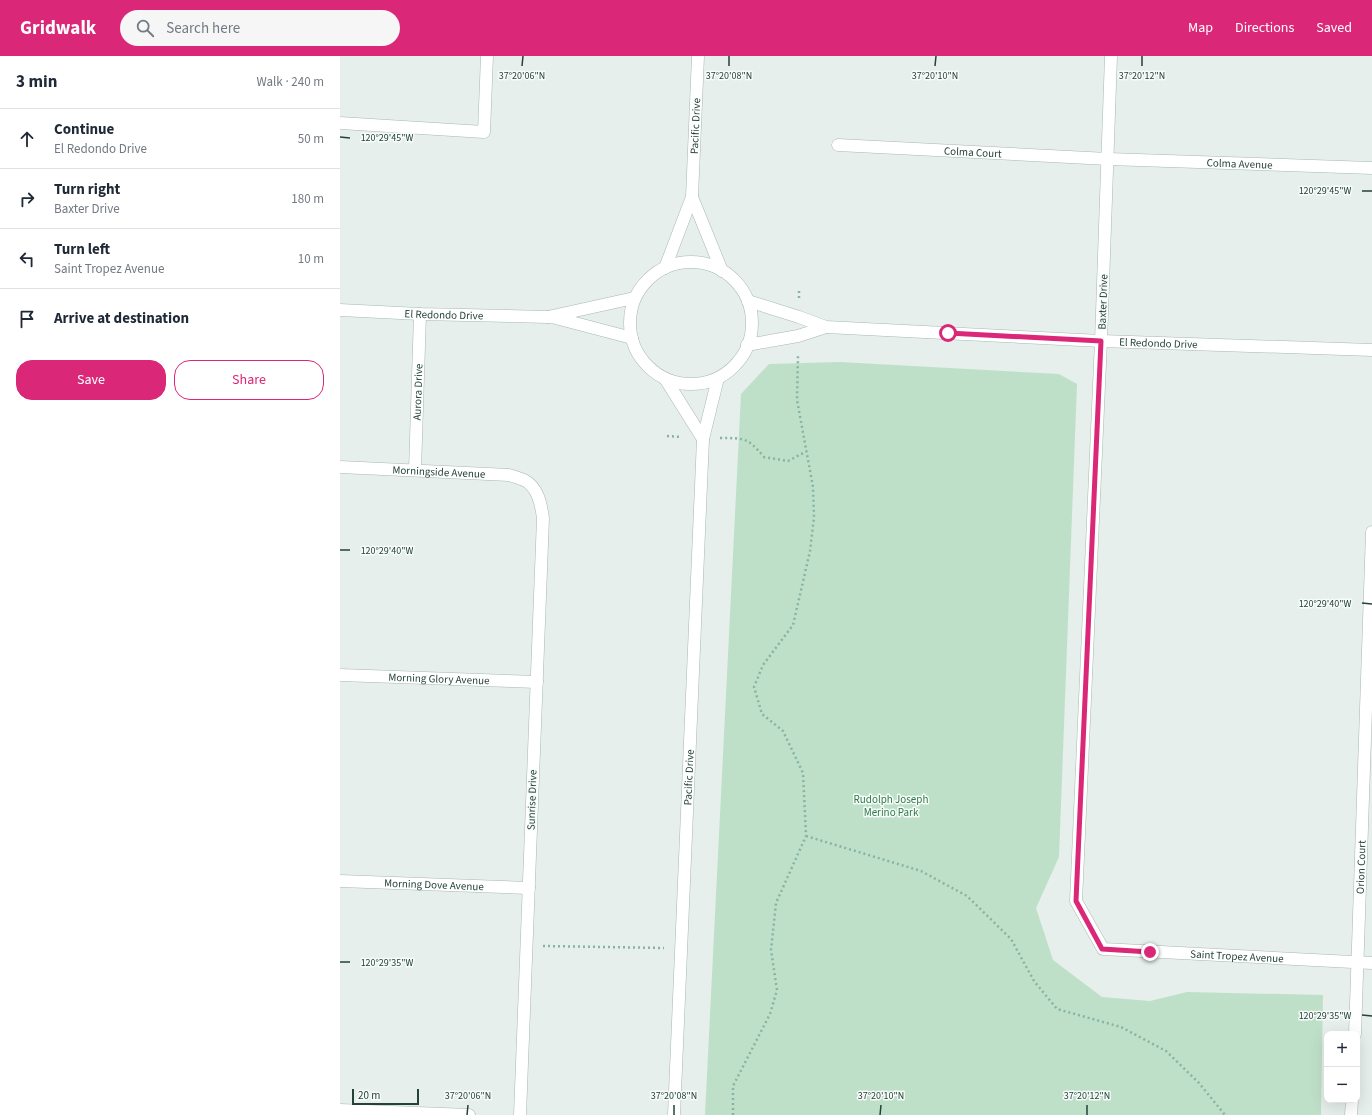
<!DOCTYPE html>
<meta charset="utf-8">
<style>
body{margin:0;font-family:"Source Sans 3",sans-serif;background:#f6f6f7;color:#1f2937}
.controls{position:absolute;right:12px;bottom:12px;display:grid;overflow:hidden;border-radius:8px;box-shadow:0 4px 16px #0002}
.controls button{width:36px;height:36px;display:grid;place-items:center;padding:0;border:0;border-bottom:1px solid #e0e1e3;background:#fff;color:#1f2937;font:20px sans-serif}
.scale{position:absolute;left:12px;bottom:10px;width:67px;box-sizing:border-box;padding-left:4px;border:2px solid #24423a;border-top:0;font-size:11px;line-height:14px;white-space:nowrap;color:#24423a;-webkit-text-stroke:3px #f7fbf9;paint-order:stroke}
.stop{position:absolute;width:12px;height:12px;margin:-9px;border:3px solid #db2777;border-radius:50%;background:#fff}
.stop.end{background:#db2777;border-color:#fff;box-shadow:0 1px 4px #0008}
.list{margin:0;padding:0;list-style:none}
h2{display:flex;justify-content:space-between;align-items:center;height:52px;margin:0;padding:0 16px;font-size:17px}
h2 small{font-size:13px;font-weight:400;color:#747a83}
.list li{display:grid;grid-template-columns:26px 1fr auto;gap:12px;align-items:center;box-sizing:border-box;height:60px;padding:0 16px;border-top:1px solid #e0e1e3}
.list b{display:block;font-size:15px;white-space:nowrap}
.list p{margin:0;font-size:13px;white-space:nowrap;color:#747a83}
.list em{font-size:13px;font-style:normal;color:#747a83}
.actions{display:flex;gap:8px;padding:12px 16px}
.actions a{flex:1;padding:9px 0;border:1px solid #db2777;border-radius:16px;text-align:center;font-size:14px;color:#db2777}
.actions .main{background:#db2777;color:#fff}
.icon{flex:none;width:22px;height:22px;fill:none;stroke:currentColor;stroke-width:2;stroke-linecap:round;stroke-linejoin:round}
.map{position:relative;flex:none;width:1032px;height:1059px;overflow:hidden}
header{display:flex;align-items:center;gap:24px;box-sizing:border-box;height:56px;padding:0 20px;background:#db2777;color:#fff}
header strong{font-size:19px}
nav{display:flex;gap:22px;margin-inline-start:auto;font-size:14px}
.search{width:280px;height:36px;background:#f6f6f7;display:flex;align-items:center;gap:10px;box-sizing:border-box;padding:0 14px;border-radius:22px;color:#747a83;font-size:15px}
main{display:flex}
aside{flex:1;background:#fff}
.map>svg:first-child{display:block}
.green{fill:#bfe0c8}
.lines{fill:none;stroke-linecap:round;stroke-linejoin:round}
.street-casing{stroke:#a8b8b2;stroke-width:13}
.secondary-casing{stroke:#a4bbb3;stroke-width:13}
.path{stroke:#86b3a5;stroke-width:2.5;stroke-dasharray:2 3;stroke-linecap:butt}
.street{stroke:#fff;stroke-width:12}
.secondary{stroke:#fff;stroke-width:12}
.route{stroke:#db2777;stroke-width:5}
.ticks{fill:none;stroke:#24423a;stroke-width:1.5}
.labels{text-anchor:middle;dominant-baseline:central;stroke-width:3;stroke-linejoin:round;paint-order:stroke}
.street-label{font-size:11px;fill:#24423a;stroke:#f7fbf9}
.park-label{font-size:11px;fill:#2d7a4b;stroke:#f7fbf9}
.ticks-label{font-size:10px;text-anchor:middle;fill:#24423a;stroke:#f7fbf9;stroke-width:3;stroke-linejoin:round;paint-order:stroke}
</style>
<header>
<strong>Gridwalk</strong>
<div class="search"><svg class="icon" aria-label="search" viewBox="0 0 24 24"><circle cx="10" cy="10" r="6"/><path d="M15 15l6 6"/></svg>Search here</div>
<nav><a>Map</a><a>Directions</a><a>Saved</a></nav>
</header>
<main>
<aside>
<h2>3 min<small>Walk · 240 m</small></h2>
<ul class="list">
<li><svg class="icon" aria-label="ahead" viewBox="0 0 24 24"><path d="M12 20V5M6 11l6-6 6 6"/></svg><div><b>Continue</b><p>El Redondo Drive</p></div><em>50 m</em></li>
<li><svg class="icon" aria-label="right" viewBox="0 0 24 24"><path d="M7 20v-9h11M14 6l5 5-5 5"/></svg><div><b>Turn right</b><p>Baxter Drive</p></div><em>180 m</em></li>
<li><svg class="icon" aria-label="left" viewBox="0 0 24 24"><path d="M17 20v-9H6M10 6l-5 5 5 5"/></svg><div><b>Turn left</b><p>Saint Tropez Avenue</p></div><em>10 m</em></li>
<li><svg class="icon" aria-label="arrive" viewBox="0 0 24 24"><path d="M6 21V4h12l-3 4 3 4H6"/></svg><div><b>Arrive at destination</b></div></li>
</ul>
<div class="actions"><a class="main">Save</a><a>Share</a></div>
</aside>
<div class="map">
<svg width="1032" height="1059" viewBox="0 0 1032 1059">
<rect width="100%" height="100%" fill="#e6efeb"/>
<!-- green -->
<path class="green" d="M500,306L719,318L737,328L719,801L696,852L713,904L762,941L810,945L847,936L983,939L981,1059H365L401,338L429,308Z"/>
<g class="lines">
<defs>
<g id="street">
<path id="s1" d="M771,0L761,285L736,845L763,893L1032,907"/>
<path d="M0,67L144,76L147,0"/>
<path id="s2" d="M498,89L768,103L1032,112"/>
<path d="M352,141L382,215"/>
<circle cx="351" cy="267" r="61"/>
<path id="s3" d="M325,212L352,141L358,0"/>
<path id="s4" d="M408,245L459,261L486,271L761,285L1032,294"/>
<path d="M208,261L294,242"/>
<path d="M212,261L292,282"/>
<path d="M407,289L458,280L486,271"/>
<path d="M326,324L363,383"/>
<path id="s5" d="M0,411L169,419C173,420 179,422 184,424C198,431 201,448 203,462L180,1059"/>
<path id="s6" d="M75,414L80,258"/>
<path id="s7" d="M0,619L197,626"/>
<path id="s8" d="M0,825L189,832"/>
<path id="s9" d="M1015,978L1032,476"/>
<path d="M0,1054L129,1059"/>
<path id="s10" d="M334,1059L363,383L378,322"/>
<path d="M1011,1059L1012,1044"/>
</g>
<g id="secondary">
<path id="s11" d="M0,254L80,258L208,261"/>
</g>
</defs>
<!-- street casing -->
<use href="#street" class="street-casing"/>
<!-- secondary casing -->
<use href="#secondary" class="secondary-casing"/>
<!-- path -->
<path class="path" d="M459,235V243
M327,380L341,381
M380,382C405,382 408,382 424,401L448,405L467,395
M466,780L581,815L627,840L671,883L694,925L717,953L781,971L826,995L859,1027L885,1059
M203,890L324,892
M393,1059V1030L430,958L437,934L431,894L436,847L466,780L463,717L443,675L422,658L414,631L423,609L453,569L470,495L474,461L473,431L457,344L458,298"/>
<!-- street -->
<use href="#street" class="street"/>
<!-- secondary -->
<use href="#secondary" class="secondary"/>
</g>
<g class="lines">
<!-- route -->
<path class="route" d="M608,277L761,285L736,845L762,893L810,896"/>
</g>
<!-- ticks -->
<path class="ticks" d="M182,10L183,0M389,10V0M595,10L596,0M802,10V0M0,81L10,82M1022,135H1032M0,494H10M1022,547L1032,548M0,906H10M1022,959L1032,960M127,1059L128,1049M334,1059V1049M540,1059L541,1049M747,1059V1049"/>
<g class="labels">
<!-- street labels -->
<g class="street-label">
<text stroke="none"><textPath href="#s3" startOffset="147">Pacific Drive</textPath></text>
<text stroke="none"><textPath href="#s2" startOffset="135">Colma Court</textPath></text>
<text stroke="none"><textPath href="#s2" startOffset="402">Colma Avenue</textPath></text>
<text transform="translate(763 246) rotate(-88)">Baxter Drive</text>
<text stroke="none"><textPath href="#s11" startOffset="104">El Redondo Drive</textPath></text>
<text stroke="none"><textPath href="#s4" startOffset="415">El Redondo Drive</textPath></text>
<text stroke="none"><textPath href="#s6" startOffset="78">Aurora Drive</textPath></text>
<text stroke="none"><textPath href="#s5" startOffset="99">Morningside Avenue</textPath></text>
<text stroke="none"><textPath href="#s7" startOffset="99">Morning Glory Avenue</textPath></text>
<text stroke="none"><textPath href="#s10" startOffset="338">Pacific Drive</textPath></text>
<text transform="translate(192 744) rotate(-88)">Sunrise Drive</text>
<text stroke="none"><textPath href="#s9" startOffset="167">Orion Court</textPath></text>
<text stroke="none"><textPath href="#s8" startOffset="94">Morning Dove Avenue</textPath></text>
<text stroke="none"><textPath href="#s1" startOffset="1035">Saint Tropez Avenue</textPath></text>
</g>
<!-- park labels -->
<g class="park-label">
<text x="551" y="743">Rudolph Joseph<tspan x="551" dy="13">Merino Park</tspan></text>
</g>
</g>
<g class="ticks-label">
<text x="182" y="23">37°20'06"N</text>
<text x="389" y="23">37°20'08"N</text>
<text x="595" y="23">37°20'10"N</text>
<text x="802" y="23">37°20'12"N</text>
<text x="47" y="85">120°29'45"W</text>
<text x="985" y="138">120°29'45"W</text>
<text x="47" y="498">120°29'40"W</text>
<text x="985" y="551">120°29'40"W</text>
<text x="47" y="910">120°29'35"W</text>
<text x="985" y="963">120°29'35"W</text>
<text x="128" y="1043">37°20'06"N</text>
<text x="334" y="1043">37°20'08"N</text>
<text x="541" y="1043">37°20'10"N</text>
<text x="747" y="1043">37°20'12"N</text>
</g>
</svg>
<div class="controls">
<button>+</button>
<button>−</button>
</div>
<div class="scale">20 m</div>
<div class="stop" style="left:608px;top:277px"></div>
<div class="stop end" style="left:810px;top:896px"></div>
</div>
</main>
